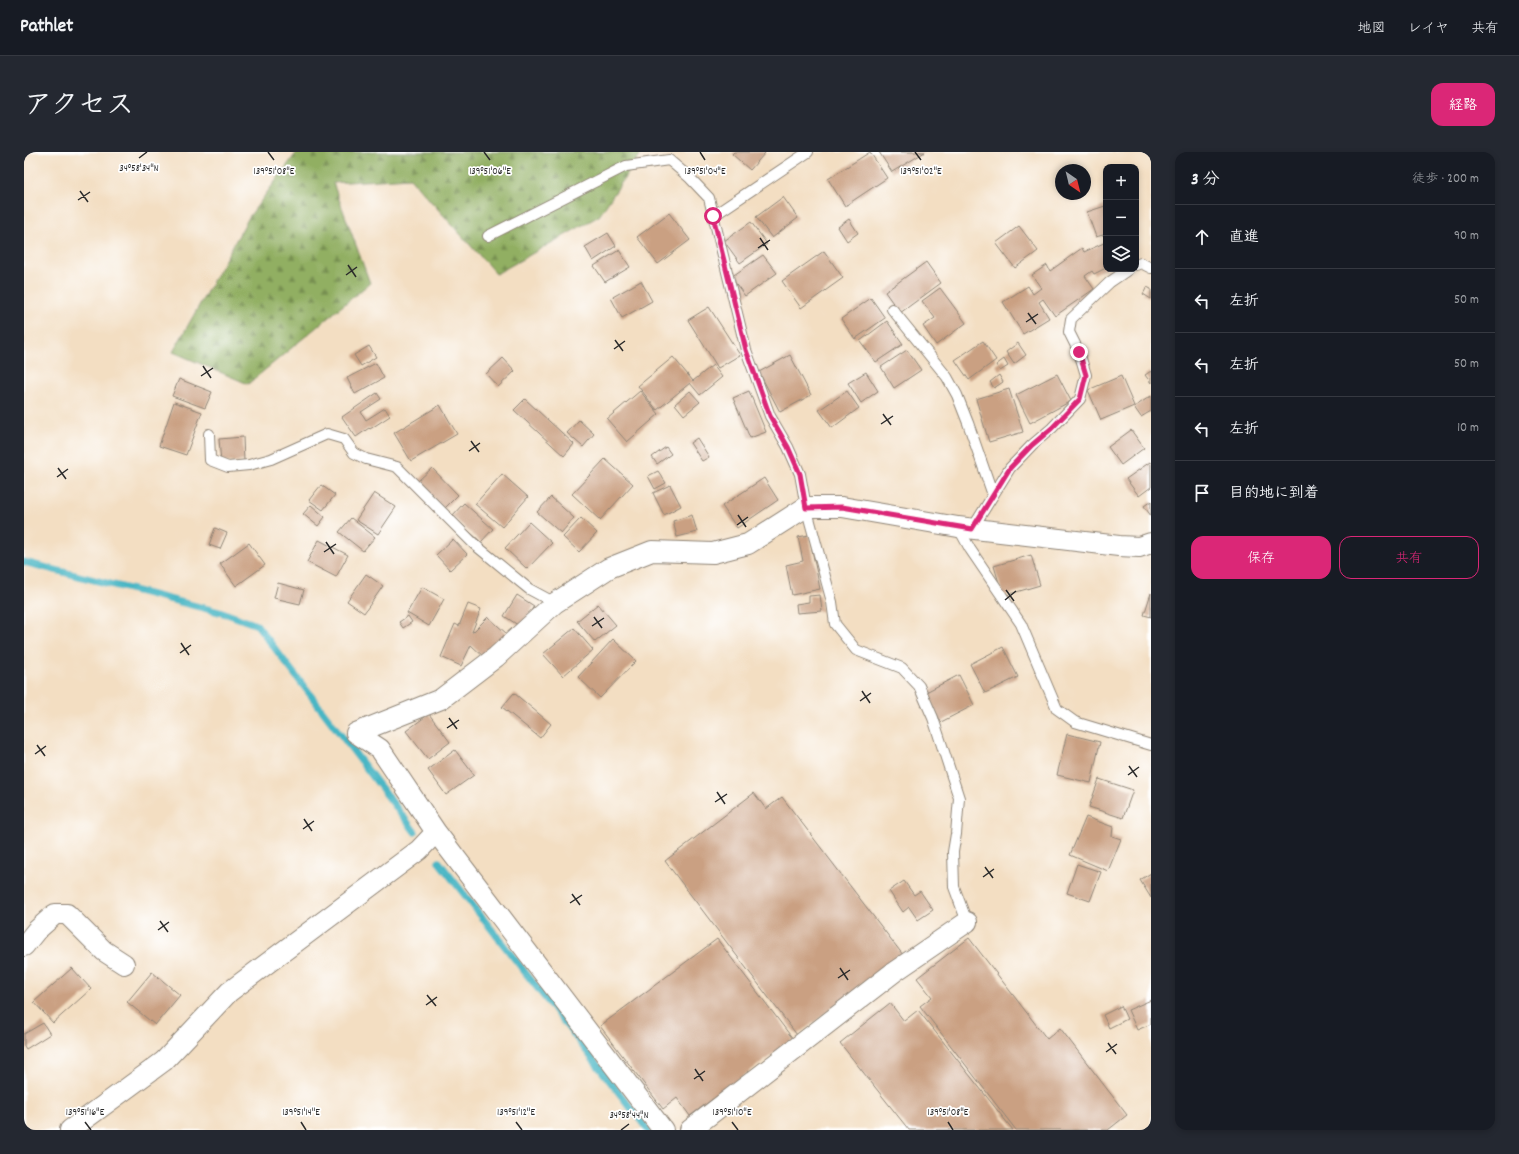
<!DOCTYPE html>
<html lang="ja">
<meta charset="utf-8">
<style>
body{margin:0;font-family:Dekko,"Klee One",sans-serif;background:#242831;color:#f1f3f6}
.controls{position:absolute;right:12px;top:12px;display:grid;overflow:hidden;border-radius:8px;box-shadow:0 2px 6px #0003}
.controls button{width:36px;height:36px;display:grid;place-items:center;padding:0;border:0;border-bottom:1px solid #363941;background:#171b24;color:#f1f3f6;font:20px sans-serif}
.compass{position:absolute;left:1031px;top:12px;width:36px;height:36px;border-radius:50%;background:#171b24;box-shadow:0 2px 6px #0003;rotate:145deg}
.stop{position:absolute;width:12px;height:12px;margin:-9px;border:3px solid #db2777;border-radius:50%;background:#fff}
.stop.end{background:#db2777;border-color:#fff;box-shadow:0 1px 4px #0008}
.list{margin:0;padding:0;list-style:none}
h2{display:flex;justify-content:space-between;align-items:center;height:52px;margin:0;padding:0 16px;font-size:17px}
h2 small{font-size:13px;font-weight:400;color:#9ea1a6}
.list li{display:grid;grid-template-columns:26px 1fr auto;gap:12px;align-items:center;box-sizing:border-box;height:64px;padding:0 16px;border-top:1px solid #363941}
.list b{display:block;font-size:15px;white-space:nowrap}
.list em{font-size:13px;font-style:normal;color:#9ea1a6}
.actions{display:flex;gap:8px;padding:12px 16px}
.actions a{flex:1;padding:9px 0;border:1px solid #db2777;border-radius:12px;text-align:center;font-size:14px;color:#db2777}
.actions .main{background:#db2777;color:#fff}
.icon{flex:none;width:22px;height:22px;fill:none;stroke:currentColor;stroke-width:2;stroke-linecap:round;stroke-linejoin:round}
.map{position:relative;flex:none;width:1127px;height:978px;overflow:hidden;border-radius:12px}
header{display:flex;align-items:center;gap:24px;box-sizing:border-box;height:56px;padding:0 20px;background:#171b24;border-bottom:1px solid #363941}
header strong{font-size:19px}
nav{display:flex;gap:22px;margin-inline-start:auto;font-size:14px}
.intro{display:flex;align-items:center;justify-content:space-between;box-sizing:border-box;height:96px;padding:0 24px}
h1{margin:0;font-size:28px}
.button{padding:10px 18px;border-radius:12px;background:#db2777;color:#fff;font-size:14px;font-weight:700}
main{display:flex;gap:24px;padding:0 24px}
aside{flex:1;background:#171b24;border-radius:12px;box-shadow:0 2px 6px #0003}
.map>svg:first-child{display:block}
.forest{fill:url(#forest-firs);stroke:#5e6d46}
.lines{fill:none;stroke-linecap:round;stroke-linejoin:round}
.stream{stroke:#49b6c4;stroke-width:7}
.building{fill:#caa082}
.service-casing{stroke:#8f8476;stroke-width:12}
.minor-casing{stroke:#8f8476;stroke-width:22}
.service{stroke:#fff;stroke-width:10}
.minor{stroke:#fff;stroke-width:20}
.route{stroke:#db2777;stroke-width:5}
.ticks{fill:none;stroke:#2b2b2b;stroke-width:1.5}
.ticks-label{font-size:10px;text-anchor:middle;fill:#2b2b2b;stroke:#fff;stroke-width:3.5;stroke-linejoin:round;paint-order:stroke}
</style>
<header>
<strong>Pathlet</strong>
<nav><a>地図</a><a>レイヤ</a><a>共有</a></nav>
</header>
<div class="intro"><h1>アクセス</h1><a class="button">経路</a></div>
<main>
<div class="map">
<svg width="1127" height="978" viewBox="0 0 1127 978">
<defs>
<pattern id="forest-firs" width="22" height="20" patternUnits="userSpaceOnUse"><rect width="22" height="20" fill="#91af62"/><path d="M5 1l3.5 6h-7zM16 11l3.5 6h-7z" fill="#778f51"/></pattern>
</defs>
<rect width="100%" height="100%" fill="#fff"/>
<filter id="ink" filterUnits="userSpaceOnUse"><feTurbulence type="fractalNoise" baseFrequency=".025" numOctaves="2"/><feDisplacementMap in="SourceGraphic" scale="8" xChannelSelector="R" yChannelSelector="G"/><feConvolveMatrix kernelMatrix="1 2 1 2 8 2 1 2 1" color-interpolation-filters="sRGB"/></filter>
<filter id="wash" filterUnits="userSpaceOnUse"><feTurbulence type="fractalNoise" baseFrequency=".012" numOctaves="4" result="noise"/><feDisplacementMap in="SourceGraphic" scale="16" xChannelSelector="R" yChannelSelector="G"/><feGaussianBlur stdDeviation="0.9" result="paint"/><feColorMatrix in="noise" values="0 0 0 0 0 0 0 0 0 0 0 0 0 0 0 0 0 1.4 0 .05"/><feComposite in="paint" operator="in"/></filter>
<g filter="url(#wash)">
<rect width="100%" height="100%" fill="#f3dec2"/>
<!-- forest -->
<path class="forest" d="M273,0H618L575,64L472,122L386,26L309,31L346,131L224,232L149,200L225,65Z"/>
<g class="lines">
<!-- stream -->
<path class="stream" d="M0,410L203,462L233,473L391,680
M415,710L624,978"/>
</g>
<g id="blocks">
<!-- building -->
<path class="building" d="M710,0H740L741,1L726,18L708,2Z
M846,0L863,26L821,54L804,27Z
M855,0H901L868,20Z
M759,45L774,66L748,86L732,65Z
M1081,54L1082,82L1072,85L1063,60Z
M645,61L666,88L634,112L613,85Z
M825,67L834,81L823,89L814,75Z
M727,70L743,92L716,111L700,89Z
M995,74L1014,99L991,116L972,91Z
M584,81L592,94L569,109L561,95Z
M1082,90V116L1070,122L1068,119L1061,124L1070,137L1031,164L1019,147L1015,150L1025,166L999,182L979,150L1004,134L1009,142L1017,136L1008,123L1023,113L1026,119L1058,96L1060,100Z
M595,98L606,115L581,130L570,114Z
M800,99L819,126L777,156L758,129Z
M739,103L753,121L721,144L707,125Z
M902,110L917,131L876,161L861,140Z
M617,129L628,149L598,166L587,146Z
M1123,135L1127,137V147L1119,142Z
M916,136L942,171L912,193L899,174L911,166L898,149Z
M847,146L861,166L831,187L817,167Z
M685,155L716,203L694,216L664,168Z
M863,169L879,192L852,210L836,189Z
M959,189L972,208L945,228L931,208Z
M994,191L1002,203L990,212L982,200Z
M345,194L352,205L337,214L330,203Z
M883,198L897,218L870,236L857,215Z
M766,203L787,243L756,260L735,220Z
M649,205L669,229L689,213L698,225L676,243L666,231L633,258L614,234Z
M479,206L491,219L474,235L462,222Z
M980,207L984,214L976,219L972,213Z
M352,211L360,226L331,242L323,226Z
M1127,219V231L1121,223Z
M842,220L854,239L837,251L824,231Z
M1033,222L1047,249L1006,271L992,243Z
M975,223L979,230L970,236L966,230Z
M1097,224L1110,254L1077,268L1064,238Z
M155,227L188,240L181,256L148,244Z
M985,237L999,280L965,290L952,247Z
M616,239L635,262L603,290L583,267Z
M666,239L676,250L660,263L651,252Z
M725,239L742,280L726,286L709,246Z
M823,239L835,256L808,276L795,258Z
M353,241L357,247L337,260L342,268L361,256L366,264L346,277L345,276L332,285L318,265Z
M1127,244V259L1117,265L1110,255Z
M501,247L550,292L540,304L490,258Z
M150,250L178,260L162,303L135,294Z
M416,253L433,282L387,309L370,281Z
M555,268L570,282L559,295L543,281Z
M1107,278L1120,296L1097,313L1084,295Z
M219,285L220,309L197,311L195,287Z
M673,286L685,305L678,309L666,291Z
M642,295L647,302L633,312L628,305Z
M581,307L609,332L576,368L548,342Z
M1126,310L1127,312V335L1115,344L1102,327Z
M408,316L434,343L420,357L394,329Z
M634,319L642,331L631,337L624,324Z
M478,322L504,345L478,375L451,352Z
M740,326L754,348L713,376L698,354Z
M297,333L311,343L299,358L285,348Z
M646,333L657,354L640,363L629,341Z
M350,341L372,355L354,382L332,368Z
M527,345L550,366L537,381L513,360Z
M1127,349V364L1120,354Z
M440,351L469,377L457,390L428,364Z
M287,353L301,365L294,374L279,362Z
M668,363L673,380L653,385L649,369Z
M327,366L351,385L339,399L315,380Z
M557,366L573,381L555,400L539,385Z
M505,370L528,391L503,417L481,396Z
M191,376L203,381L196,397L185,393Z
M785,383L796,437L768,443L762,413L779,409L774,385Z
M429,387L443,402L426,418L412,403Z
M295,388L324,403L312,425L283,410Z
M225,391L241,413L212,434L196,412Z
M1007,403L1016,433L979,444L970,414Z
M342,422L359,434L340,461L323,449Z
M254,431L280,438L276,452L250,446Z
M398,435L420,447L405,474L383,461Z
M1127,441V465L1120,463Z
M493,443L510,454L497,475L480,464Z
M796,443L798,459L773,461L772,452L785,450V444Z
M444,452L457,457L448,480H449L464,465L483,482L461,506L447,493L437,514L417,505L431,472L435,474Z
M574,452L592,473L571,490L553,469Z
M384,464L388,470L379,476L375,470Z
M550,476L569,498L539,524L519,502Z
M589,487L612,509L576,546L554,525Z
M979,495L994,525L961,541L946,512Z
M935,523L950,553L917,570L902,540Z
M490,541L527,572L516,586L478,555Z
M405,562L426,590L404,607L382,579Z
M1043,582L1076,590L1067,631L1033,623Z
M431,598L450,623L422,643L404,618Z
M1075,627L1109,638L1099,666L1065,655Z
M730,641L742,657L758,645L879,803L773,883L641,709Z
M1062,665L1089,675L1088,684L1097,687L1084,719L1046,703Z
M1053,712L1077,720L1066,749L1043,741Z
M1127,721V746L1116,728Z
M880,729L890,743L896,739L909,758L894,768L885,755L879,760L865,739Z
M945,786L1023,887L1036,876L1103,963L1084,978H992L896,854L908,845L893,826Z
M693,787L769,887L666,964L653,946L639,957L576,874Z
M48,816L67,837L29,871L10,850Z
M128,820L156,843L131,873L103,850Z
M1127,848V872L1113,878L1104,858Z
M866,851L880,869L894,858L989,978H885L816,891Z
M1097,854L1103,867L1085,876L1079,863Z
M19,871L26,882L2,897L0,894V882Z"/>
</g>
</g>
<g filter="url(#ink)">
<use href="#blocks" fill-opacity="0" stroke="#8f8476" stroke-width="1"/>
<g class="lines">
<defs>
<path id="service" d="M689,64L784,0
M464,84L602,14L645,8L666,26L685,46L722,198L746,264L764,295L776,322L782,355L808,450L811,472L832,498L878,516L895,534L909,566L935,646L932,682L929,700L930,735L943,770
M1112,113L1117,111L1127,116
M868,157L923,225L933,243L944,271L969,343
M185,282L186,308L204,315L225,313L247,307L303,282L320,287L330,301L342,307L373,315L450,392L505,437L531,451
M934,375L946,397L997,472L1033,557L1051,570L1127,593
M948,377L986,316L1008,293L1028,276L1056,247L1062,223L1055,200L1045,180L1047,167L1086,130L1105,117"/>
<path id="minor" d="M0,794L12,779L31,762H43L80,799L100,812
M46,978L140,909L205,840L395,698L412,680
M639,978L412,680L356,597L332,581L417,547L472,505L531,451L585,416L628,399L689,401L724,392L782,355H818L934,375L1095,394L1115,395L1127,391
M666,978L870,820L943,770"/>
</defs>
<!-- service casing -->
<use href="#service" class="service-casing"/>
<!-- minor casing -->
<use href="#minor" class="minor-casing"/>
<!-- service -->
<use href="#service" class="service"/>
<!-- minor -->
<use href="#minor" class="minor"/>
</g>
</g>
<g class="lines" filter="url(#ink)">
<!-- route -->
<path class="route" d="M689,64L722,198L746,264L764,295L776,322L782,356L818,355L948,377L986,316L1008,293L1028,276L1056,247L1062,223L1055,200"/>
</g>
<!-- ticks -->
<path class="ticks" d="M244,0L250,8M460,0L466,8M676,0L681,8M891,0L897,8M115,6L123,0M56,39L64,50M54,48L66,40M736,86L744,98M734,96L746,88M324,113L332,125M322,123L333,115M1004,161L1012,172M1002,170L1014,162M591,188L599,199M590,197L601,189M179,214L187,226M177,224L189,216M859,262L867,273M857,272L869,264M447,289L455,300M445,299L456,291M34,316L42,327M33,325L44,317M714,363L722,375M713,373L724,365M302,390L310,402M300,400L312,392M982,438L990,449M981,448L992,439M570,465L578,476M568,474L580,466M157,491L165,503M156,501L167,493M838,539L846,551M836,549L847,541M425,566L433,577M423,576L435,568M13,593L21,604M11,602L22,594M1105,614L1113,625M1104,623L1115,615M693,640L701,652M691,650L703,642M280,667L288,679M279,677L290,669M961,715L969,726M959,725L970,717M548,742L556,753M546,751L558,743M136,769L144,780M134,778L145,770M816,816L824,828M814,826L826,818M403,843L412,854M402,853L413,845M1084,891L1092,902M1082,900L1093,892M671,917L679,929M670,927L681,919M61,970L67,978M277,970L282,978M492,970L498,978M708,970L714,978M924,970L929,978M597,978L605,972"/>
<g class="ticks-label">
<text x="115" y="19">34°58'34"N</text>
<text x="250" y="22">139°51'08"E</text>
<text x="466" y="22">139°51'06"E</text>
<text x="681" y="22">139°51'04"E</text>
<text x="897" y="22">139°51'02"E</text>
<text x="61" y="963">139°51'16"E</text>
<text x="277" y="963">139°51'14"E</text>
<text x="492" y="963">139°51'12"E</text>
<text x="708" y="963">139°51'10"E</text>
<text x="924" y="963">139°51'08"E</text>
<text x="605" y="966">34°58'44"N</text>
</g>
</svg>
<div class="controls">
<button>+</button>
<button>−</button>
<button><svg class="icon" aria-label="layers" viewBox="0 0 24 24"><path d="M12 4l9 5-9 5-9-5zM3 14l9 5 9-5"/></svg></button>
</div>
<svg class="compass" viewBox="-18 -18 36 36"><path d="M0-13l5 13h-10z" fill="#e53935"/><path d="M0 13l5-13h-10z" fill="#9ea1a6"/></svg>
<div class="stop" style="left:689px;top:64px"></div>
<div class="stop end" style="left:1055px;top:200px"></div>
</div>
<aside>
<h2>3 分<small>徒歩 · 200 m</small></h2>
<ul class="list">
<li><svg class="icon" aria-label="ahead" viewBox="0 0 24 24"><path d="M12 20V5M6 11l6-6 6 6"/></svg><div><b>直進</b></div><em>90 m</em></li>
<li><svg class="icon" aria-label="left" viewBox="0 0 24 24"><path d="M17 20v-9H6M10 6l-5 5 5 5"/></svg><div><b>左折</b></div><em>50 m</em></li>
<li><svg class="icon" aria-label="left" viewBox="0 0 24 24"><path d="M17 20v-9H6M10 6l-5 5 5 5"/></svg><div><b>左折</b></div><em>50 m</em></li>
<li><svg class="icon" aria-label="left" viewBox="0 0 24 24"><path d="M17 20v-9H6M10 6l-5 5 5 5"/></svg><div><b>左折</b></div><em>10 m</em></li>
<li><svg class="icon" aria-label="arrive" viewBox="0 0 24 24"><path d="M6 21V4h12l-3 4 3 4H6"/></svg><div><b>目的地に到着</b></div></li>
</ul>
<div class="actions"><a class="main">保存</a><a>共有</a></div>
</aside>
</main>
